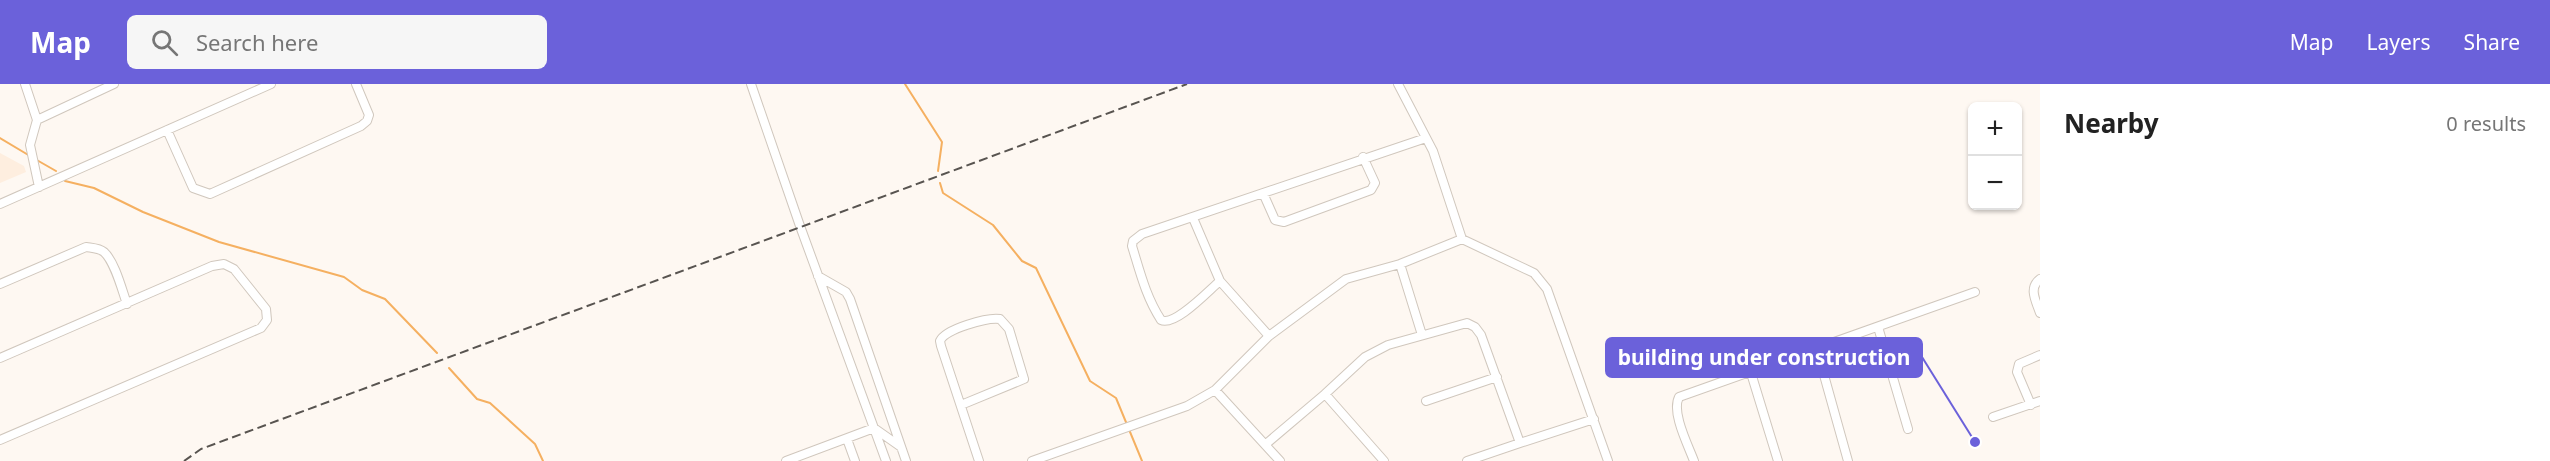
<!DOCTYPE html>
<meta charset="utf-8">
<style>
body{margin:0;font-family:"Noto Sans",sans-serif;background:#f6f6f6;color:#222}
.controls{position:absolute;right:18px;top:18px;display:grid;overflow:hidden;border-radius:9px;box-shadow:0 2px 4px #0004}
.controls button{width:54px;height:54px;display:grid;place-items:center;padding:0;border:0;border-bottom:2px solid #e0e0e0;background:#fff;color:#222;font:30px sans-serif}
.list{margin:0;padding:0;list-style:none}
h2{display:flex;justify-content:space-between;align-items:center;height:78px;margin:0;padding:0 24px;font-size:26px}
h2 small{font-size:20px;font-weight:400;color:#767676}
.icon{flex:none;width:33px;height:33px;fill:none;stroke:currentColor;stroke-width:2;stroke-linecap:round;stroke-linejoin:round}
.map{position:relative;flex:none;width:2040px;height:377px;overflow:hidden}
header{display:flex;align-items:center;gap:36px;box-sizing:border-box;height:84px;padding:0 30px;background:#6b61da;color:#fff}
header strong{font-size:28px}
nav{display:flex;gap:33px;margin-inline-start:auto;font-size:21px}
.search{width:420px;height:54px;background:#f6f6f6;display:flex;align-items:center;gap:15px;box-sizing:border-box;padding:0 21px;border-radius:9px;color:#767676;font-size:22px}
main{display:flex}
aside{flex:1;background:#fff}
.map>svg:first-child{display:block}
.built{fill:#feeedf}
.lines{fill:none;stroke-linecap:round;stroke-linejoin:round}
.stream{stroke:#f5b061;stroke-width:2}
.minor-casing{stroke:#d0c7bd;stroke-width:10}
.minor{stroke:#fff;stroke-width:8}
.rail{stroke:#585450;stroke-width:2;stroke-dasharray:9 4.5;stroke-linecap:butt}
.leader{fill:none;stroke:#6b61da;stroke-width:2}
.callout-dot{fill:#6b61da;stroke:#fff;stroke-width:2}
.callout{fill:#6b61da;stroke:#6b61da;stroke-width:2}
.callout-label{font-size:21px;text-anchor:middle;font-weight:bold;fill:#fff}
</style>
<header>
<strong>Map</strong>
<div class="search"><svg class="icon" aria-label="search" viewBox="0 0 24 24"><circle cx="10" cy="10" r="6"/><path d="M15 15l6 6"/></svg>Search here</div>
<nav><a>Map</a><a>Layers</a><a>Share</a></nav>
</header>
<main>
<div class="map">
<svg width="2040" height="377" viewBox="0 0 2040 377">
<rect width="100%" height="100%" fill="#fef8f2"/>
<!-- built -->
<path class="built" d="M0,69L24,82L26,88L0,99Z"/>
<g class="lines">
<!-- stream -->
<path class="stream" d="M905,0L942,58L938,87
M0,54L30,72
M35,75L56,87
M65,97L94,104L143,128L219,158L344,193L362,206L385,215L437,269
M940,99L943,109L993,141L1022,177L1036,184L1090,297L1116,314L1142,377
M449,284L477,315L490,319L535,360L543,377"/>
<defs>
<path id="minor" d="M25,0L37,36L30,61L39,103
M751,0L800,142L886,377
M37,36L114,0
M167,46L193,104L210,110L361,42L367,37L369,31L356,0
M1263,109L1275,136L1284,138L1371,106L1375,99L1363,73
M0,120L271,0
M1193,134L1220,197
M1462,155L1534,189L1547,205L1608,377
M1400,180L1422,251
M818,192L846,208L850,215L906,377
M2040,195C2028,204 2036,217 2040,229
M0,200L86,163C92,164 99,164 104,168C115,178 122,206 127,220
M1878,243L1908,345
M1269,252L1220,197C1209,206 1175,243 1161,236C1146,213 1140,188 1132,162L1133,157L1142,150L1426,54
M1817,266L1848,377
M0,274L212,182L224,180L234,185L266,225L267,236L261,244L0,356
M1751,289L1778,377
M1215,306L1280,377
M1325,310L1365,273L1388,261L1467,239L1475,243L1481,251L1520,359L1594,335
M1426,317L1497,293
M961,321L1024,295L1009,245L1000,235C988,233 945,245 940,257L941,262L979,377
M2031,321L2017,288L2019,280L2040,271
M1993,333L2040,317
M847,355L855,377
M1266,360L1325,310L1384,377
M786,377L874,344L901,363
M1032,377L1187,322L1215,306L1269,252L1346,195L1400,180L1462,155L1433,67L1398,0
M1467,377L1520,359
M1694,377C1688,361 1671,328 1679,313L1975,208"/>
</defs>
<!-- minor casing -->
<use href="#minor" class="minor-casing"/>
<!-- minor -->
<use href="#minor" class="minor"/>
<!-- rail -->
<path class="rail" d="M184,377L201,365L1187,0"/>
</g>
<!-- callouts -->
<path class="leader" d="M1975 358L1922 273"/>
<circle class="callout-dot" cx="1975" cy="358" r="6"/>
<rect class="callout" x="1606" y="254" width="316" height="39" rx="6"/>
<g class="callout-label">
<text x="1764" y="281">building under construction</text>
</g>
</svg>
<div class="controls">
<button>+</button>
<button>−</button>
</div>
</div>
<aside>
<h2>Nearby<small>0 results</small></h2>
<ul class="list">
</ul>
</aside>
</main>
